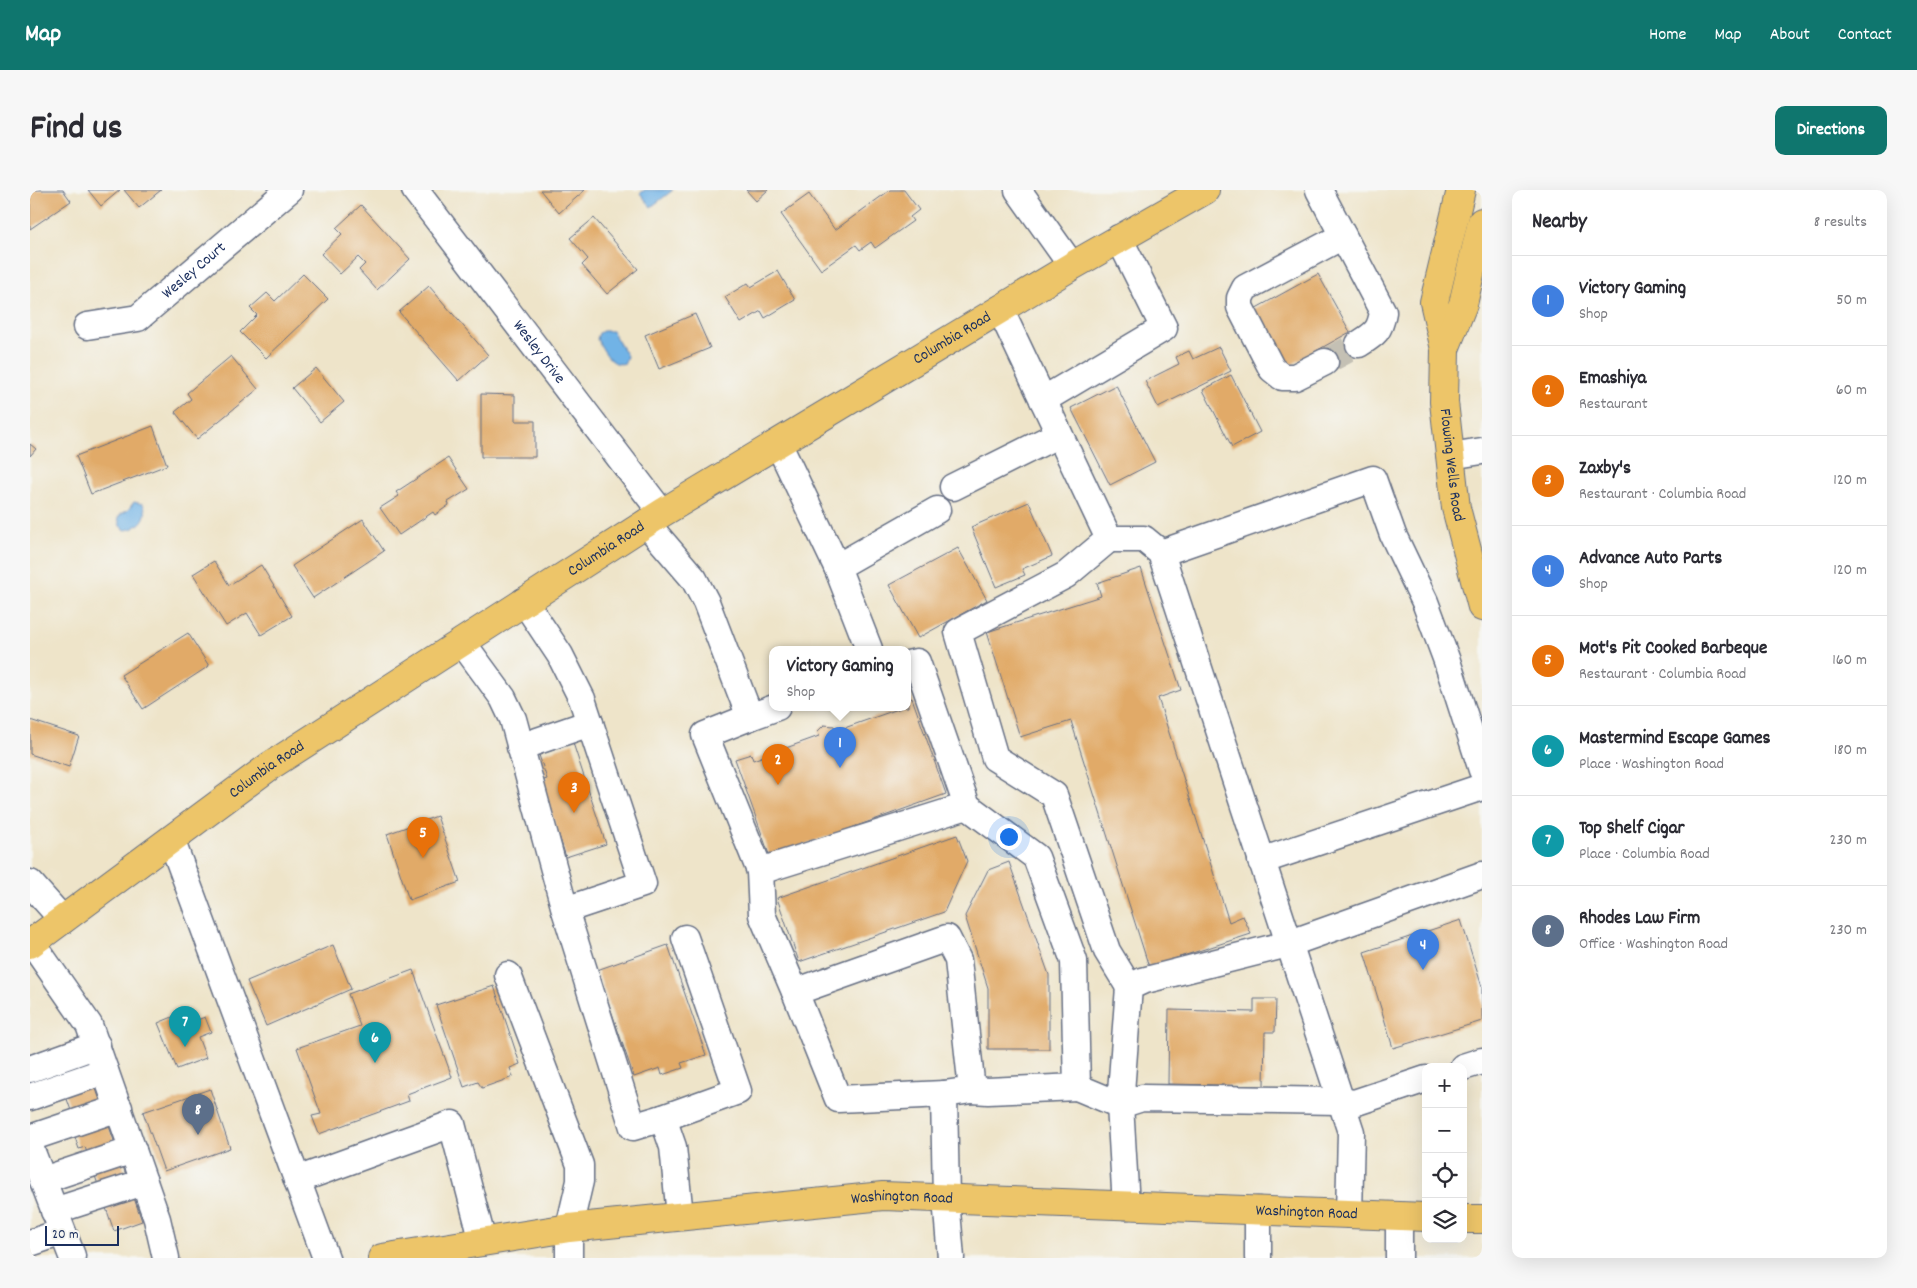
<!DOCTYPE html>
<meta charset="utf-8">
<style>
body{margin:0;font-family:Dekko,sans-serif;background:#f7f7f7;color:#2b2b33}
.controls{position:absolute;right:15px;bottom:15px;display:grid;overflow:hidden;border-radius:10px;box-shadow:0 5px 20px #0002}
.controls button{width:45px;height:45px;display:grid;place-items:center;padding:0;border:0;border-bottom:1px solid #e1e1e2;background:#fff;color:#2b2b33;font:25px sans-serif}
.scale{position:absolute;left:15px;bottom:12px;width:74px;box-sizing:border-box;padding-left:5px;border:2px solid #1b2f5e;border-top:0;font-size:14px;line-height:18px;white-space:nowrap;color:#1b2f5e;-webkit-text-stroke:4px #f6f6f2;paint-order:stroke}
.you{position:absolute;left:978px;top:646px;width:18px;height:18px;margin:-12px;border:4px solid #fff;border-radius:50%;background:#1a73e8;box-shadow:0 0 0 8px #1a73e833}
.badge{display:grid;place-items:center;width:32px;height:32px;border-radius:50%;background:#0f766e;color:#fff;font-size:16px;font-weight:700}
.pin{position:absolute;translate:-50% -41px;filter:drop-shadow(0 1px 2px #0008)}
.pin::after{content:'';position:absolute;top:26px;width:18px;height:15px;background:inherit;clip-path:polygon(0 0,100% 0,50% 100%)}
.popup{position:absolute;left:739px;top:456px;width:142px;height:65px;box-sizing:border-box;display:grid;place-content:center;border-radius:10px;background:#fff;filter:drop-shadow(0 1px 4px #0005);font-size:16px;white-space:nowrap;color:#7c7c81}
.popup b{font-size:19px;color:#2b2b33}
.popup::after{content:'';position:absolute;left:50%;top:100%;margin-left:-10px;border:10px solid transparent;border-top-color:#fff}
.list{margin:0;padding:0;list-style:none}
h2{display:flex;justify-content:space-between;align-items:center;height:65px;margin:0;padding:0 20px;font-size:21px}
h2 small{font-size:16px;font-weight:400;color:#7c7c81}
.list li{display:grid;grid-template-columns:32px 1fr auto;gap:15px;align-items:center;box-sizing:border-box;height:90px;padding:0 20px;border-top:1px solid #e1e1e2}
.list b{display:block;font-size:19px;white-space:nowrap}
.list p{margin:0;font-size:16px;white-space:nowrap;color:#7c7c81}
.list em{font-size:16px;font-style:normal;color:#7c7c81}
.icon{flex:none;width:28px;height:28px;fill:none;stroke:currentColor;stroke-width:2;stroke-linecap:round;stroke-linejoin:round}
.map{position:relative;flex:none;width:1452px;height:1068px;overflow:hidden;border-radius:10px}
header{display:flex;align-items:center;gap:30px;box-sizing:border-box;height:70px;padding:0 25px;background:#0f766e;color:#fff}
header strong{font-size:24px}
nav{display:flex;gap:28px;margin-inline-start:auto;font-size:18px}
.intro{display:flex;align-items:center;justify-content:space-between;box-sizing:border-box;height:120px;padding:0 30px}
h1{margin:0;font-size:35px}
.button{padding:12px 22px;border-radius:10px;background:#0f766e;color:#fff;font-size:18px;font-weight:700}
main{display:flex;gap:30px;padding:0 30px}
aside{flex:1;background:#fff;border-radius:10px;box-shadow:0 5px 20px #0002}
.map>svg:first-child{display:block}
.water{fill:#71b3e6;stroke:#4671a2}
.building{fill:#e1aa68}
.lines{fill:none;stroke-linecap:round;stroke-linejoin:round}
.minor-tunnel{stroke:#c4c0b4;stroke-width:26;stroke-dasharray:26 13;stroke-linecap:butt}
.minor-casing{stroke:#656e83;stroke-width:29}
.major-casing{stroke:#656e83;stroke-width:30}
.minor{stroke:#fff;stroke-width:26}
.major{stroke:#edc569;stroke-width:28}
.labels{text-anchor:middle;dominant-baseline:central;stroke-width:4.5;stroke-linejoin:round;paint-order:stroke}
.street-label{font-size:16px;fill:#1b2f5e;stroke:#f6f6f2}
</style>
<header>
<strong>Map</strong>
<nav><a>Home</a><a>Map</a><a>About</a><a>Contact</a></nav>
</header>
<div class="intro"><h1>Find us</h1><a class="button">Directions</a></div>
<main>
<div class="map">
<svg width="1452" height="1068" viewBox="0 0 1452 1068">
<rect width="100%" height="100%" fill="#f6f6f2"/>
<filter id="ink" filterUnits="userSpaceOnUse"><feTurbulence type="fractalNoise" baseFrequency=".02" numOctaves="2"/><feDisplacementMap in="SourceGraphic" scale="10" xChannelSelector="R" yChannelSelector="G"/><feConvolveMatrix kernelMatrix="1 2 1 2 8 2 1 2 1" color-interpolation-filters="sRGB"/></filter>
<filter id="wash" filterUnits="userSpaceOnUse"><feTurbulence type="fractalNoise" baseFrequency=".0096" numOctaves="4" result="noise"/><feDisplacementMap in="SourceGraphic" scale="20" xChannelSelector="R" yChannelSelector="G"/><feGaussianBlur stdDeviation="1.12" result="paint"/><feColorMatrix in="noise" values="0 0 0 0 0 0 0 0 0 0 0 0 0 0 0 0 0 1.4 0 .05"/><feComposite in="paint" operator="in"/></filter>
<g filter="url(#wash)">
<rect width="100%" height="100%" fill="#eee4c9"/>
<!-- water -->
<path class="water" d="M615,0H643L621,17L610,3Z
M573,141H582L597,166L595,173C581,178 573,159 567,149L569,143Z
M104,312L113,314C121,327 107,340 94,340L90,336L88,328L90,325L98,320Z"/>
<g id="blocks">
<!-- building -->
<path class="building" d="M0,0H33L41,11L0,39Z
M58,0H90L71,16Z
M94,0H131L109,18Z
M510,0H555L529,23Z
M716,0H738L726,11Z
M860,0H874L889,20L880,27L883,31L845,58L841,52L830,60L826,55L791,80L751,24L779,4L805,40Z
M331,15L380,69L347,100L329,80L335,74L328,67L310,84L291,64L312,44L306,38Z
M564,28L608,79L577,104L552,75L558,69L540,48Z
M748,81L765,110L735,128L731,121L711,133L695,107L718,93L721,97Z
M273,84L298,109L236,168L210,142L227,125L220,118L237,103L245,111Z
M1288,84L1320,142L1252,180L1219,122Z
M399,96L458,165L429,191L369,122Z
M665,124L680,158L629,179L615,145Z
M1189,157L1201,181L1128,217L1115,191L1149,174L1146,167L1159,161L1163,169Z
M201,166L228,199L167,249L145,222L161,209L157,203Z
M286,178L314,212L290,232L262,198Z
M1201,185L1230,242L1202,257L1173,200Z
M1086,195L1125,272L1080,295L1041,218Z
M451,204L485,205V231H505V267H451Z
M123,236L137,275L61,304L46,266Z
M0,254L6,259L0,266Z
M418,268L439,299L418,312L419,315L405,325L403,322L369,345L350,318L369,306L366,302Z
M999,312L1022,366L992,379L995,385L966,397L941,337Z
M333,329L354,361L283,408L262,376Z
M928,358L957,410L888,448L859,395Z
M184,371L199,395L231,375L262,426L231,445L217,423L196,436L163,384Z
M1111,378L1151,500L1128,508L1199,732L1213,726L1221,744L1119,777L1041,531L990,547L957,442L1071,406L1067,393Z
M158,443L179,476L113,519L91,485Z
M882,508L916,604L740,667L705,569L721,564L723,570L789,546L788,541L794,535L804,536L806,541L871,518L870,517H878V510Z
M0,530L49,546L39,577L0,564Z
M543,553L576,654L536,667L511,591L517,589L509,565Z
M407,626L430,692L379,710L357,644Z
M927,645L937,671L914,722L769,772L747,708Z
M979,672L1019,785V859H958V798L935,726L958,680Z
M1431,730L1452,797V831L1363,858L1334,762Z
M303,755L321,799L236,836L217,791Z
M638,755L676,865L651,873L653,878L632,885L630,878L604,887L567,780Z
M383,780L422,887L377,904L379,911L289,944L282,926L291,924L267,858L330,836L318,804Z
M464,796L490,874L480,878L483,887L452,898L448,892L434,897L406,815Z
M1224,809H1246L1245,842H1235L1234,896L1138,894L1139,820L1224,822Z
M157,821L162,832L175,827L181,842L168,847L176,868L147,879L128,833Z
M49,850L112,1031L84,1041L55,957L49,959L39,930L44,929L20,861Z
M180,899L200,958L134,981L113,922Z"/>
</g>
</g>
<g filter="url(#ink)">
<use href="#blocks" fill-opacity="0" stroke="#656e83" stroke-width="1"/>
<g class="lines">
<!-- minor-tunnel -->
<path class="minor-tunnel" d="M1295,172L1329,154"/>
<defs>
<g id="minor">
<path id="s1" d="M385,0L632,323"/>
<path d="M988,0L1042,76"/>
<path d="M1289,0L1353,122C1350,141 1345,144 1329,154"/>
<path d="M970,119L1079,349H1114L1131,363L1321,942L1319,1024"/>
<path id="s2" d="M57,136L108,128L259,0"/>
<path d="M1295,172L1265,187H1252L1242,179L1210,117V108L1215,98L1313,46"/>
<path d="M1013,210L1134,138L1089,48"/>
<path d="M748,253L807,377L839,459"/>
<path d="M1420,266L1452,261"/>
<path d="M923,297L1029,244"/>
<path d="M616,333L664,389L676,412L720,527L747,517"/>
<path d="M1079,349L1036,385L928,442L965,568L1024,605L1077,761L1099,797"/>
<path d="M1131,363L1343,289L1363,345L1395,412L1417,471L1452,580"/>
<path d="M807,377L907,320"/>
<path d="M494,411L530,465L552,509L613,694L535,720"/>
<path d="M432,452L473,508L483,529L535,720L603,937L633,928L643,957L650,1026"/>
<path d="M720,527L675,545L730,681L937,616L887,472L878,474"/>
<path d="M490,557L560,533"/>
<path d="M937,616L1006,667L1044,771L1047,897L958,901L942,900"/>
<path d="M141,649L296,1068"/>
<path d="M1231,671L1452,597"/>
<path d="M730,681L732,725L765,802L917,748L928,770L942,900L914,904L916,1009L921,1068"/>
<path d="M0,693L33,730"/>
<path d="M2,753L59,835L127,1029L136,1068"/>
<path d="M478,785L550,975V991L539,1038V1068"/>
<path d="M765,802L808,909L914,904"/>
<path d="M1433,877L1452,871"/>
<path d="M0,879L67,855"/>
<path d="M1396,889L1324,913L1309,911L1112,908L1090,915L1099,797L1112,791L1258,754L1452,685"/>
<path d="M1047,897L1090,915L1096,1016"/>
<path d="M0,907L75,881"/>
<path d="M633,928L708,901L655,748"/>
<path d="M0,948L89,918"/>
<path d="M0,957L42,1066"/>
<path d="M13,990L103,960"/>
<path d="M267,990L422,934L453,1052"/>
<path d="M24,1021L114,992"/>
<path d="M0,1053L32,1042"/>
<path d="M1228,1068V1020"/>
<path d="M1369,1068V1026"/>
</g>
<g id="major">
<path id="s3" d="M1431,0L1404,112L1415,159L1414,212L1426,318L1452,417"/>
<path d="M1415,159L1433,114L1452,32"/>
<path id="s4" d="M0,754L240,576L632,323L1042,76L1175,0"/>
<path d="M1433,1029H1452"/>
<path id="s5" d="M352,1068L539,1038L853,1006L1396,1027"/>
</g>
</defs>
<!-- minor casing -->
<use href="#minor" class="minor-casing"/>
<!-- major casing -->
<use href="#major" class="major-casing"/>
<!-- minor -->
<use href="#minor" class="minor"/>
<!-- major -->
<use href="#major" class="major"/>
</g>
</g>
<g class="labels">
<!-- street labels -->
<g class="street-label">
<text stroke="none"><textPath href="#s2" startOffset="125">Wesley Court</textPath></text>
<text stroke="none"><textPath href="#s4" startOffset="1104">Columbia Road</textPath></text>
<text stroke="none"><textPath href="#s1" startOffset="204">Wesley Drive</textPath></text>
<text stroke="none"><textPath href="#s3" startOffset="280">Flowing Wells Road</textPath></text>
<text stroke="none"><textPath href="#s4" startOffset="699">Columbia Road</textPath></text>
<text stroke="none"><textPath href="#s4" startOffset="294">Columbia Road</textPath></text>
<text stroke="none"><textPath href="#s5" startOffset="524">Washington Road</textPath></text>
<text stroke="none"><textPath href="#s5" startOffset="929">Washington Road</textPath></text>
</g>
</g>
</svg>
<div class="controls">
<button>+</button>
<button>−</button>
<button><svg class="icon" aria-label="locate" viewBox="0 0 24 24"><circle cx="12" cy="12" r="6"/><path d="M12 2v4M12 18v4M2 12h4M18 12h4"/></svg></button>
<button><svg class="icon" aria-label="layers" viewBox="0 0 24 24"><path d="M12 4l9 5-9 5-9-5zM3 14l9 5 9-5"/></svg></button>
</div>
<div class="scale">20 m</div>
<div class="you"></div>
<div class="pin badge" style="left:810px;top:578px;background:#3f7fe0">1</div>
<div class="popup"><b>Victory Gaming</b>Shop</div>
<div class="pin badge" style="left:748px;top:595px;background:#e8710a">2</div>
<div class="pin badge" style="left:544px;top:623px;background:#e8710a">3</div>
<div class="pin badge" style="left:1393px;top:780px;background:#3f7fe0">4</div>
<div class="pin badge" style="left:393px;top:668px;background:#e8710a">5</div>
<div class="pin badge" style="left:345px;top:873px;background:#0f9aa8">6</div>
<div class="pin badge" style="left:155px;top:857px;background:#0f9aa8">7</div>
<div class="pin badge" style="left:168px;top:945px;background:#5c6f8a">8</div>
</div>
<aside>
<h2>Nearby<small>8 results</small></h2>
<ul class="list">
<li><span class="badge" style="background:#3f7fe0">1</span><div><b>Victory Gaming</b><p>Shop</p></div><em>50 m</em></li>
<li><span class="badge" style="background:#e8710a">2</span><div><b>Emashiya</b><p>Restaurant</p></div><em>60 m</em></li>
<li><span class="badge" style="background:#e8710a">3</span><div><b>Zaxby's</b><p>Restaurant · Columbia Road</p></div><em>120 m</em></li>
<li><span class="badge" style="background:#3f7fe0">4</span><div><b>Advance Auto Parts</b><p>Shop</p></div><em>120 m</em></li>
<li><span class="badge" style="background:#e8710a">5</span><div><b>Mot's Pit Cooked Barbeque</b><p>Restaurant · Columbia Road</p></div><em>160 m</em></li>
<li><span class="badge" style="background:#0f9aa8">6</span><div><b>Mastermind Escape Games</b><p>Place · Washington Road</p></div><em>180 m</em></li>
<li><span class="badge" style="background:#0f9aa8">7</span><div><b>Top Shelf Cigar</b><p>Place · Columbia Road</p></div><em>230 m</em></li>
<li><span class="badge" style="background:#5c6f8a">8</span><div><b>Rhodes Law Firm</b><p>Office · Washington Road</p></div><em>230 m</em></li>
</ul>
</aside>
</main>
